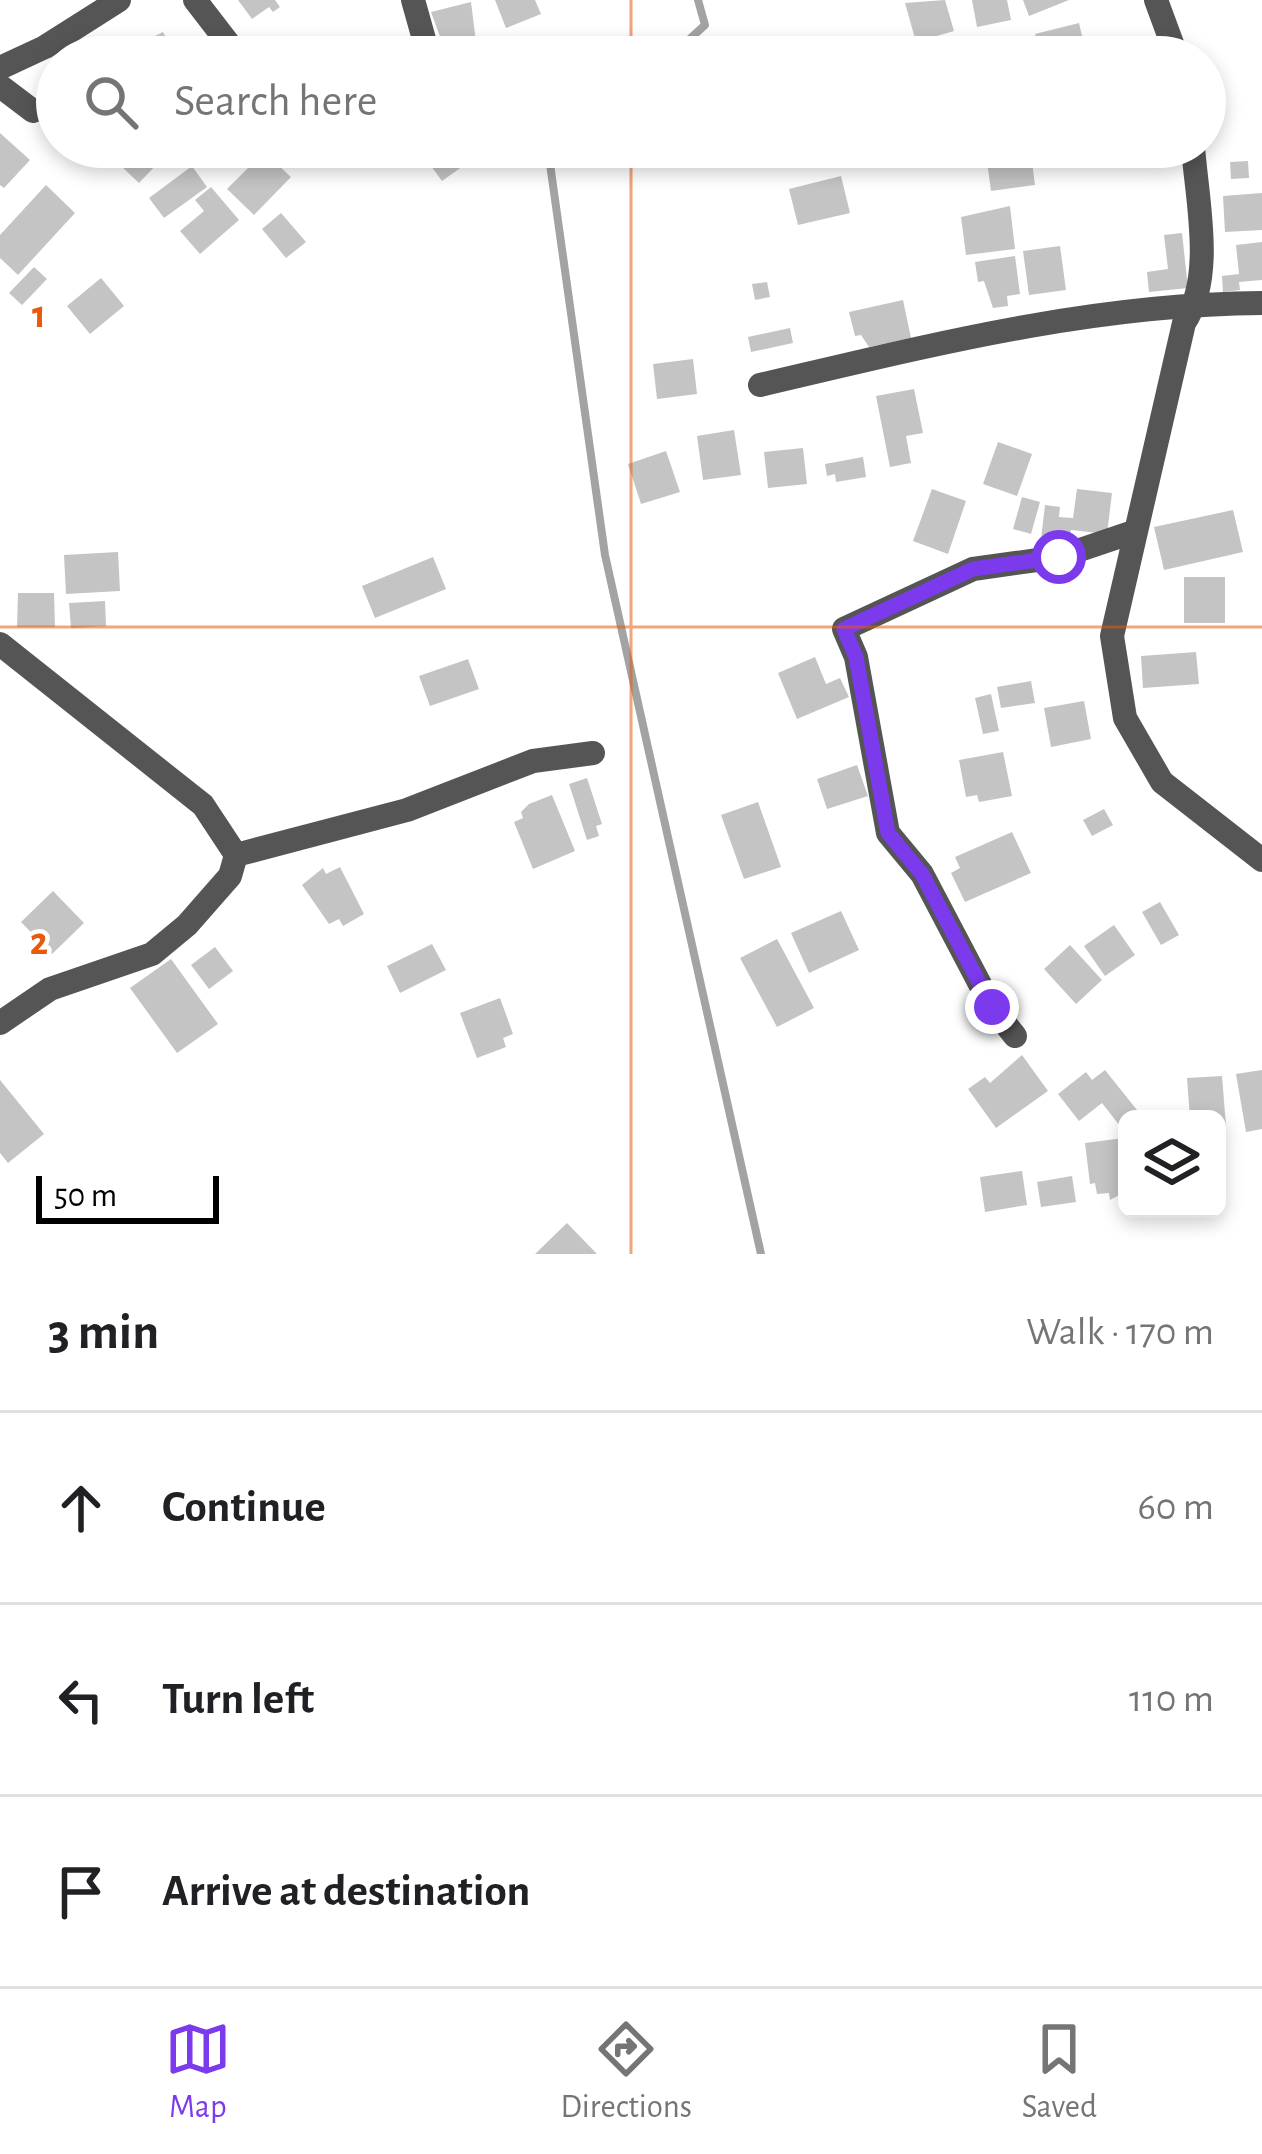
<!DOCTYPE html>
<meta charset="utf-8">
<style>
body{margin:0;font-family:"Alegreya Sans",sans-serif;background:#f6f6f6;color:#202124}
.controls{position:absolute;right:36px;bottom:36px;display:grid;overflow:hidden;border-radius:18px;box-shadow:0 6px 18px #0003}
.controls button{width:108px;height:108px;display:grid;place-items:center;padding:0;border:0;border-bottom:3px solid #e0e0e0;background:#fff;color:#202124;font:60px sans-serif}
.scale{position:absolute;left:36px;bottom:30px;width:183px;box-sizing:border-box;padding-left:12px;border:6px solid #000;border-top:0;font-size:33px;line-height:42px;white-space:nowrap;color:#000;-webkit-text-stroke:9px #fff;paint-order:stroke}
.stop{position:absolute;width:36px;height:36px;margin:-27px;border:9px solid #7c3aed;border-radius:50%;background:#fff}
.stop.end{background:#7c3aed;border-color:#fff;box-shadow:0 3px 12px #0008}
.list{margin:0;padding:0;list-style:none}
h2{display:flex;justify-content:space-between;align-items:center;height:156px;margin:0;padding:0 48px;font-size:51px}
h2 small{font-size:39px;font-weight:400;color:#757577}
.list li{display:grid;grid-template-columns:78px 1fr auto;gap:36px;align-items:center;box-sizing:border-box;height:192px;padding:0 48px;border-top:3px solid #e0e0e0}
.list b{display:block;font-size:45px;white-space:nowrap}
.list em{font-size:39px;font-style:normal;color:#757577}
.icon{flex:none;width:66px;height:66px;fill:none;stroke:currentColor;stroke-width:2;stroke-linecap:round;stroke-linejoin:round}
.map{position:relative;flex:none;width:1262px;height:1254px;overflow:hidden}
.search{position:absolute;background:#fff;box-shadow:0 6px 18px #0003;left:36px;right:36px;top:36px;height:132px;display:flex;align-items:center;gap:30px;box-sizing:border-box;padding:0 42px;border-radius:66px;color:#757577;font-size:45px}
.sheet{height:732px;background:#fff}
nav{display:flex;justify-content:space-around;align-items:center;box-sizing:border-box;height:168px;border-top:3px solid #e0e0e0;background:#fff;font-size:33px;color:#757577}
nav a{display:grid;justify-items:center;gap:6px}
nav .on{color:#7c3aed}
.map>svg:first-child{display:block}
.lines{fill:none;stroke-linecap:round;stroke-linejoin:round}
.stream{stroke:#a3a3a3;stroke-width:8}
.building{fill:#c4c4c4}
.minor{stroke:#555;stroke-width:24}
.route{stroke:#7c3aed;stroke-width:15}
.grid{fill:none;stroke:#e8590c;stroke-width:3;stroke-opacity:0.55}
.grid-label{font-size:39px;text-anchor:middle;font-weight:bold;fill:#e8590c;stroke:#fff;stroke-width:9;stroke-linejoin:round;paint-order:stroke}
</style>
<div class="map">
<svg width="1262" height="1254" viewBox="0 0 1262 1254">
<rect width="100%" height="100%" fill="#fff"/>
<g class="lines">
<!-- stream -->
<path class="stream" d="M670,57L705,25L698,0
M569,147L550,164L605,555L761,1254"/>
</g>
<!-- building -->
<path class="building" d="M238,0H275L280,7L273,12L269,7L252,19Z
M495,0H535L541,14L506,28Z
M945,0L954,31L916,42L905,3Z
M972,0H1007L1011,20L977,27Z
M1023,0H1069L1029,16Z
M471,2L477,50L438,57L434,43L442,42L431,12Z
M1079,23L1087,57H1041L1035,34Z
M163,32L176,57H113Z
M0,133L30,160L4,188L0,185Z
M101,147H173L139,183Z
M417,147H481L484,151L442,181Z
M985,147H1030L1035,185L991,191Z
M264,152L291,177L254,215L227,189Z
M1248,161L1249,178L1231,179L1230,162Z
M192,166L207,187L164,218L149,198Z
M841,176L850,213L798,225L789,189Z
M46,185L75,213L18,275L0,258V235Z
M211,187L239,220L200,254L180,231L204,211L195,200Z
M1262,193V230L1225,232L1223,196Z
M1010,206L1015,249L966,255L961,217Z
M281,213L306,242L286,258L262,229Z
M1182,233L1188,288L1149,292L1147,272L1168,269L1164,235Z
M1262,242V280L1239,282L1240,290L1223,292L1222,276L1239,274L1236,245Z
M1060,246L1066,290L1029,295L1023,251Z
M1015,256L1020,294L1007,296L1008,306L993,308L984,281L978,282L975,262Z
M34,267L47,279L22,305L9,293Z
M101,278L124,306L90,334L67,306Z
M767,282L770,297L755,300L752,284Z
M903,300L911,338L869,347L861,335L855,336L849,312Z
M790,328L793,343L751,352L748,337Z
M693,359L697,394L657,399L653,364Z
M914,389L923,433L906,436L911,463L890,467L876,396Z
M734,430L741,475L703,480L697,436Z
M998,442L1032,454L1017,496L983,484Z
M803,448L807,484L768,488L764,452Z
M666,451L680,492L641,504L628,464Z
M863,457L866,477L836,482L835,474L827,476L825,464Z
M932,489L966,501L948,554L913,541Z
M1077,489L1112,493L1107,534L1071,530L1069,542L1041,539L1045,505L1060,507L1059,517L1073,518Z
M1022,497L1040,502L1031,534L1013,529Z
M1233,510L1243,552L1164,570L1154,527Z
M118,552L120,591L66,594L64,555Z
M433,557L446,589L375,618L362,586Z
M1184,577H1225V623H1184Z
M18,593H54L55,627H17Z
M105,601L106,626L71,628L69,603Z
M1196,652L1199,684L1143,688L1141,656Z
M815,657L826,684L840,678L849,697L797,719L778,673Z
M468,659L479,689L430,706L419,676Z
M1031,681L1035,703L1001,708L997,687Z
M991,694L999,731L983,734L975,698Z
M1084,701L1091,739L1051,747L1044,708Z
M1003,752L1012,796L979,802L977,795L966,797L959,760Z
M857,765L868,796L827,809L817,779Z
M587,778L602,824L596,826L599,836L587,840L569,784Z
M552,795L575,851L533,869L514,822L523,818L521,812L529,804Z
M758,802L781,867L744,879L721,815Z
M1104,809L1113,825L1092,836L1083,820Z
M1012,832L1031,873L965,902L951,873L960,868L955,857Z
M340,867L364,914L343,926L339,919L329,924L302,885L323,868L326,874Z
M53,891L84,923L52,954L21,922Z
M1160,902L1179,935L1161,945L1142,912Z
M841,911L859,950L809,973L791,933Z
M1114,925L1135,955L1105,976L1084,946Z
M777,939L814,1008L777,1027L740,958Z
M432,944L446,970L400,993L387,966Z
M1070,945L1102,980L1076,1004L1044,969Z
M215,947L233,971L209,989L191,965Z
M171,959L218,1024L177,1053L130,988Z
M500,998L513,1034L503,1038L506,1047L477,1058L460,1013Z
M1022,1055L1048,1091L996,1128L968,1089L985,1077L990,1083Z
M1105,1070L1141,1115L1127,1119L1123,1130L1102,1103L1079,1121L1058,1094L1086,1072L1092,1080Z
M1262,1070V1129L1246,1132L1236,1074Z
M1222,1076L1226,1126L1217,1127V1119H1190L1187,1078Z
M0,1080L44,1134L8,1163L0,1153Z
M1124,1138L1127,1191L1110,1200L1109,1193L1097,1194L1095,1183L1090,1184L1085,1143Z
M1022,1171L1027,1205L985,1212L980,1177Z
M1072,1176L1076,1202L1041,1207L1037,1182Z
M567,1223L597,1254H535Z"/>
<g class="lines">
<!-- minor -->
<path class="minor" d="M195,0L239,57
M413,0L429,57
M1156,0L1177,57
M0,68L45,47L119,0
M0,86L33,111
M331,147L341,154L350,147
M1193,147C1197,201 1215,277 1184,323L1112,636L1125,718L1162,782L1262,860
M760,385C927,346 1090,304 1262,303
M0,644L203,805L236,855
M0,1023L50,989L152,954L187,925L230,876L236,855L407,810L533,761L593,753
M1015,1036L992,1007L922,874L888,833L856,657L844,629L973,569L1059,557L1133,532"/>
</g>
<g class="lines">
<!-- route -->
<path class="route" d="M992,1007L922,874L888,833L856,657L844,629L973,569L1059,557"/>
</g>
<!-- grid -->
<path class="grid" d="M631,0V57M631,147V1254M0,627H1262"/>
<g class="grid-label">
<text x="39" y="327">1</text>
<text x="39" y="954">2</text>
</g>
</svg>
<div class="controls">
<button><svg class="icon" aria-label="layers" viewBox="0 0 24 24"><path d="M12 4l9 5-9 5-9-5zM3 14l9 5 9-5"/></svg></button>
</div>
<div class="scale">50 m</div>
<div class="stop" style="left:1059px;top:557px"></div>
<div class="stop end" style="left:992px;top:1007px"></div>
<div class="search"><svg class="icon" aria-label="search" viewBox="0 0 24 24"><circle cx="10" cy="10" r="6"/><path d="M15 15l6 6"/></svg>Search here</div>
</div>
<section class="sheet">
<h2>3 min<small>Walk · 170 m</small></h2>
<ul class="list">
<li><svg class="icon" aria-label="ahead" viewBox="0 0 24 24"><path d="M12 20V5M6 11l6-6 6 6"/></svg><div><b>Continue</b></div><em>60 m</em></li>
<li><svg class="icon" aria-label="left" viewBox="0 0 24 24"><path d="M17 20v-9H6M10 6l-5 5 5 5"/></svg><div><b>Turn left</b></div><em>110 m</em></li>
<li><svg class="icon" aria-label="arrive" viewBox="0 0 24 24"><path d="M6 21V4h12l-3 4 3 4H6"/></svg><div><b>Arrive at destination</b></div></li>
</ul>
</section>
<nav>
<a class="on"><svg class="icon" aria-label="map" viewBox="0 0 24 24"><path d="M3 6l6-2 6 2 6-2v14l-6 2-6-2-6 2zM9 4v14M15 6v14"/></svg>Map</a>
<a><svg class="icon" aria-label="directions" viewBox="0 0 24 24"><path d="M12 3l9 9-9 9-9-9zM9 14v-3h6M13 9l2 2-2 2"/></svg>Directions</a>
<a><svg class="icon" aria-label="saved" viewBox="0 0 24 24"><path d="M7 4h10v16l-5-4-5 4z"/></svg>Saved</a>
</nav>
